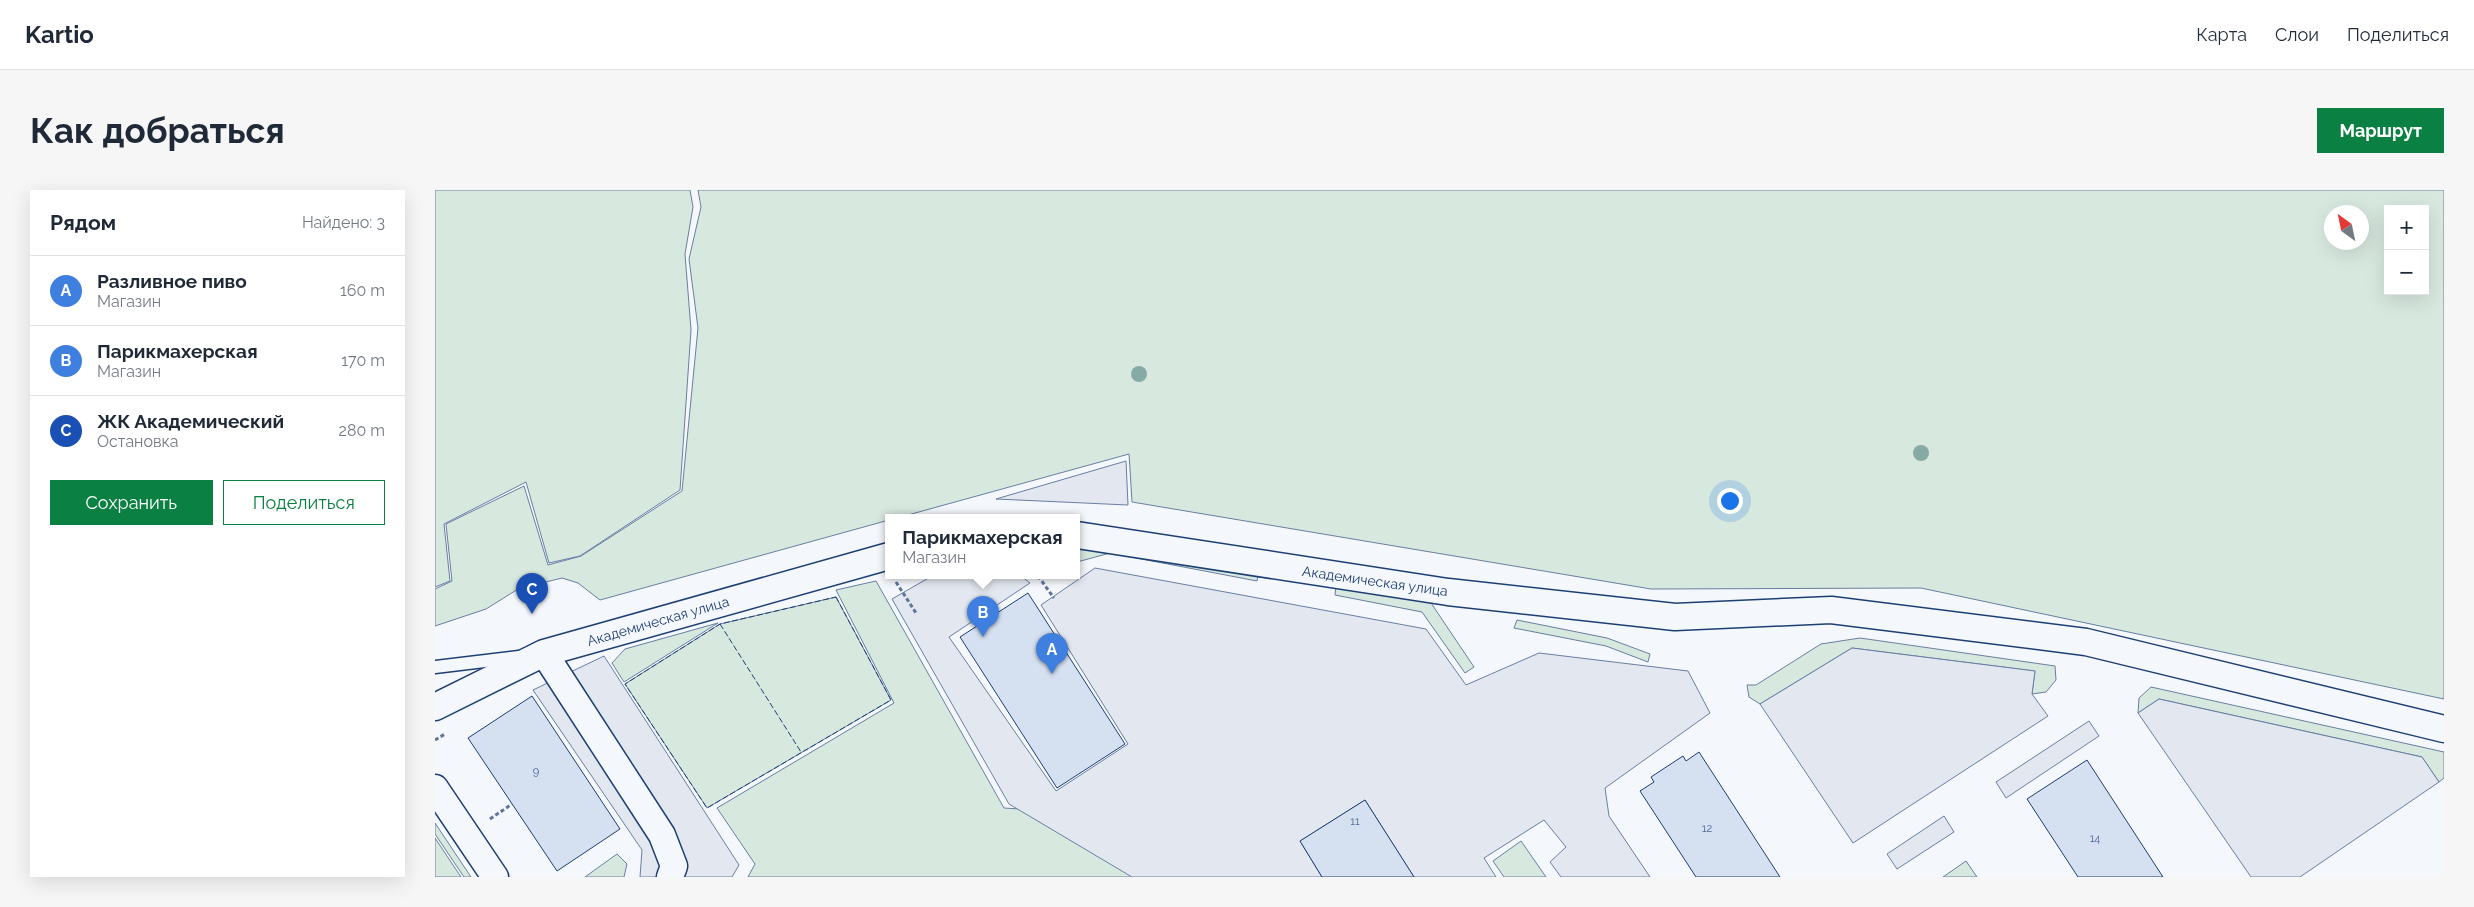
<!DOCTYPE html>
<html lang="ru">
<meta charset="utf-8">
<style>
body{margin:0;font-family:Raleway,sans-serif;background:#f6f6f7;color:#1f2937}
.controls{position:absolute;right:15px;top:15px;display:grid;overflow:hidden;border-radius:0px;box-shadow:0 5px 20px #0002}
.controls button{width:45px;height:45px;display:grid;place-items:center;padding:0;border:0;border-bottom:1px solid #e0e1e3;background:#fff;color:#1f2937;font:25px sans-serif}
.compass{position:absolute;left:1889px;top:15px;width:45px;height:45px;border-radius:50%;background:#fff;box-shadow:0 5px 20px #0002;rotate:327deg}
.you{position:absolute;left:1294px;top:310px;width:18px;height:18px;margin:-12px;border:4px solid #fff;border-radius:50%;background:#1a73e8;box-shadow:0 0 0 8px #1a73e833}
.badge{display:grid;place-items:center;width:32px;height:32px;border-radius:50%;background:#0b8043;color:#fff;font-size:16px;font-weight:700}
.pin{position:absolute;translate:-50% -41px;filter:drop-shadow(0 1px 2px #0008)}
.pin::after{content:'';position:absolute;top:26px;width:18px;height:15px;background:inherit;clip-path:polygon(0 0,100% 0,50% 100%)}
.popup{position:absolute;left:450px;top:324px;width:195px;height:65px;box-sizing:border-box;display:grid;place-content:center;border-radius:0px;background:#fff;filter:drop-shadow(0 1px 4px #0005);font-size:16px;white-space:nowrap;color:#747a83}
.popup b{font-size:19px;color:#1f2937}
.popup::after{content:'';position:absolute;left:50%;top:100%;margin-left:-10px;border:10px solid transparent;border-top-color:#fff}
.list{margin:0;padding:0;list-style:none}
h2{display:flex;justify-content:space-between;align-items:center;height:65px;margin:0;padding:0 20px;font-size:21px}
h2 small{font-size:16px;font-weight:400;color:#747a83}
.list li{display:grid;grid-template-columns:32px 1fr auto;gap:15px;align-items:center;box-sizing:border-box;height:70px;padding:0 20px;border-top:1px solid #e0e1e3}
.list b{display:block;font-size:19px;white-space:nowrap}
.list p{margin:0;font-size:16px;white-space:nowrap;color:#747a83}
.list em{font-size:16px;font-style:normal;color:#747a83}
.actions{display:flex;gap:10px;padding:15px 20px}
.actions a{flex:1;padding:11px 0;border:1px solid #0b8043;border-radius:0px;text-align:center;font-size:18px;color:#0b8043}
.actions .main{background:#0b8043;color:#fff}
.map{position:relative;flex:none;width:2009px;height:687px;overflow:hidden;border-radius:0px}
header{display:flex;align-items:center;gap:30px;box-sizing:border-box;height:70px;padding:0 25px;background:#fff;border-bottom:1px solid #e0e1e3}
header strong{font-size:24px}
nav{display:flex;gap:28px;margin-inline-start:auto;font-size:18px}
.intro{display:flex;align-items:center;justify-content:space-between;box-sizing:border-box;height:120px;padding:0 30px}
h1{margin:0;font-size:35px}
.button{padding:12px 22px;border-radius:0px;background:#0b8043;color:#fff;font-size:18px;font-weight:700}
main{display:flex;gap:30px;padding:0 30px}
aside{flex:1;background:#fff;border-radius:0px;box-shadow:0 5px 20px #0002}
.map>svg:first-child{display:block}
.green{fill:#d7e8df;stroke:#687fa3;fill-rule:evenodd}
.parking{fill:#e3e8f0;stroke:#687fa3}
.building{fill:#d5e0f0;stroke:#1d3f73}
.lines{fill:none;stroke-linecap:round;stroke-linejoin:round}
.service-casing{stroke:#1d3f73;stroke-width:15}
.minor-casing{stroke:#1d3f73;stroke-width:29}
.path{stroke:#5e769c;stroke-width:3;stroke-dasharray:4 2.5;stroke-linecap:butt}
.service{stroke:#f4f7fb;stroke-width:12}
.minor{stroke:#f4f7fb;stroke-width:26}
.fence{stroke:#1d3f73;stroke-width:1;stroke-dasharray:6 2.5;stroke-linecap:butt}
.tree{fill:#86aba6}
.labels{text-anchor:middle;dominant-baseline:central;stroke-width:4;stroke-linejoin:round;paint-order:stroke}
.number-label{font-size:11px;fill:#4b6792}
.street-label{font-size:14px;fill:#1d3f73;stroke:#f4f7fb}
</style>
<header>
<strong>Kartio</strong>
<nav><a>Карта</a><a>Слои</a><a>Поделиться</a></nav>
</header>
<div class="intro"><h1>Как добраться</h1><a class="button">Маршрут</a></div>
<main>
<aside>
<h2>Рядом<small>Найдено: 3</small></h2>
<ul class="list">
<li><span class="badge" style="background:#3f7fe0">A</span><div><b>Разливное пиво</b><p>Магазин</p></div><em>160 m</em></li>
<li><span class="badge" style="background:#3f7fe0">B</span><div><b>Парикмахерская</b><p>Магазин</p></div><em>170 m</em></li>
<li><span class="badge" style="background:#1a4fb4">C</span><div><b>ЖК Академический</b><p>Остановка</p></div><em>280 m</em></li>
</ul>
<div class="actions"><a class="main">Сохранить</a><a>Поделиться</a></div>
</aside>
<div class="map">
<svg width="2009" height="687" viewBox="0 0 2009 687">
<rect width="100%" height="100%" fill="#f4f7fb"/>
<!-- green -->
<path class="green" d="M0,0H255L258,17L250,64L256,140L245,300L145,366L114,373L91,292L9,334L15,391L0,397Z
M263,0H2009V509L1486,398L1216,399L697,312L694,264L462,328H454V330L165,410L143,393L127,388L83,399L51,419L0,436V399L17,391L11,334L89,296L113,375L146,366L247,301L263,138L254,69L266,17ZM1953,19H1990V101H1953ZM1896,22H1926V52H1896Z
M642,356L824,381L822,391L675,363L642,372Z
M441,391L569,618L630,622L727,687H313L320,674L282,618L459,513L401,400Z
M901,395L996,413L1039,477L1030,483L987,422L900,405Z
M401,407L456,510L272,618L190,494L285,434Z
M1082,430L1172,448L1215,464L1213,472L1171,456L1079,438Z
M283,433L189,492L177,473L190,459Z
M1425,448L1620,476L1621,490L1611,502L1597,504L1600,481L1417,458L1325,514L1314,507L1312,495H1321L1386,454Z
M1716,497L2009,562V588L2004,592L1987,567L1724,509L1703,523L1704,508Z
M0,633L36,687H29L0,644Z
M0,648L26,687H0Z
M1086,651L1111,687H1069L1058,671Z
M182,664L192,674L189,687H150Z
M1531,671L1542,687H1508Z"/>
<!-- parking -->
<path class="parking" d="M691,271L693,315L561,309Z
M660,378L991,439L1031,495L1104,463L1253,481L1275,523L1170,598L1174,626L1215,687H1126L1115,672L1131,657L1109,630L1049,668L1061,687H979L930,610L865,651L887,687H697L574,614L457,409L497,386H586L595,393L514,447L621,601L693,554L606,415Z
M1417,458L1600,481L1597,504L1613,526L1418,653L1325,514Z
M169,466L304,675L297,687H205L207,660L98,500Z
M1724,509L1987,567L2004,592L1865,687H1816L1703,523Z
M1654,531L1664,546L1571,608L1561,592Z
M1509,626L1519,642L1462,679L1452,664Z"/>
<!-- building -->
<path class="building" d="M593,403L690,554L622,598L525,447Z
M97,506L185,639L122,681L33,548Z
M1264,562L1345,687H1261L1205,601L1219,592L1216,587L1248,566L1251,571Z
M1652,570L1728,687H1643L1592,609Z
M930,610L979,687H887L865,651Z"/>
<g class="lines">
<defs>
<path id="service" d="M0,477L84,467"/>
<path id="minor" d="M642,345L1013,402L1240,427L1396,420L1651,452L2009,539
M109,463L227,645L239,676L235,687
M0,517L109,463L454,366
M0,598L60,687"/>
</defs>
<!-- service casing -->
<use href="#service" class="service-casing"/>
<!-- minor casing -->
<use href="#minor" class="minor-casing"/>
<!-- path -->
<path class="path" d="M603,386L619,408
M461,392L481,423
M0,550L10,544
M55,629L77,614"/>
<!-- service -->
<use href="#service" class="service"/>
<!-- minor -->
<use href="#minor" class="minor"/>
<!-- fence -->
<path class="fence" d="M401,407L456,510L272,618L190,494L285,434Z
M285,434L366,562"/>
</g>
<!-- trees -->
<g class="tree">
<circle cx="704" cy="184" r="8"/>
<circle cx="1486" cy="263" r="8"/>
</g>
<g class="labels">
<!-- number labels -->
<g class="number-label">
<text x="101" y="581">9</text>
<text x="920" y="631">11</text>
<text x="1272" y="638">12</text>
<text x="1660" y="648">14</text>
</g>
<!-- street labels -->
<g class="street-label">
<text transform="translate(940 391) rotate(8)">Академическая улица</text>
<text transform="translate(223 431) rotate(-16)">Академическая улица</text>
</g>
</g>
</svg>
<div class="controls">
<button>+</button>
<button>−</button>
</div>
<svg class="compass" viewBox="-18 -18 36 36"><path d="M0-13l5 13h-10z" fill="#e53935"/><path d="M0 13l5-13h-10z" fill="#747a83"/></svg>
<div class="you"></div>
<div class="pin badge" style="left:617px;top:484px;background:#3f7fe0">A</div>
<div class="pin badge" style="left:548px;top:447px;background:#3f7fe0">B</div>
<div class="popup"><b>Парикмахерская</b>Магазин</div>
<div class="pin badge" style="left:97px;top:424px;background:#1a4fb4">C</div>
</div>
</main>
